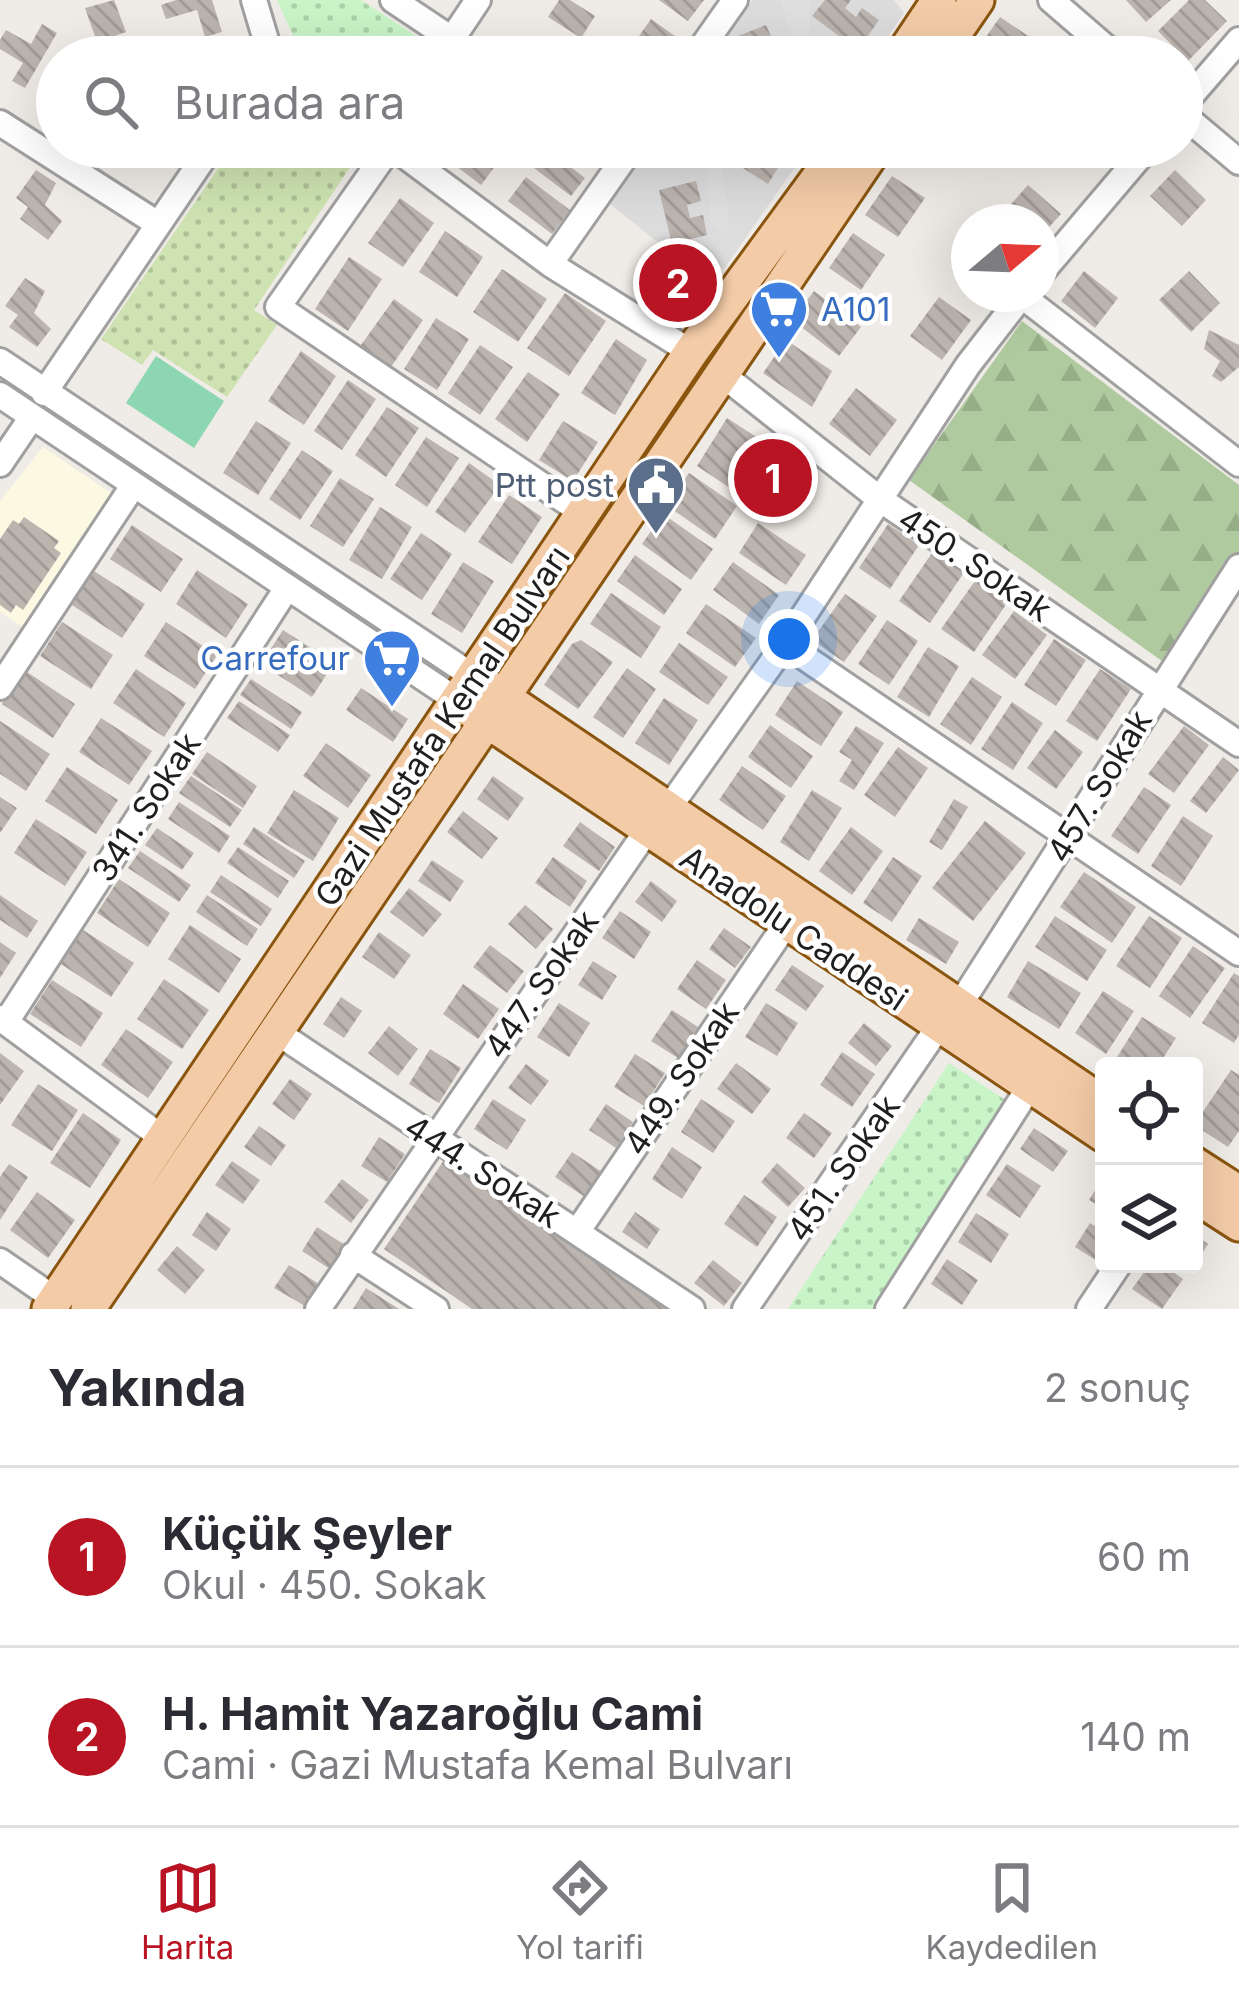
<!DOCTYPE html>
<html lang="tr">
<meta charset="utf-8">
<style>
body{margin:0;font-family:Inter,sans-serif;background:#f2f2f3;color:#2b2b33}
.controls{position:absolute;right:36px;bottom:36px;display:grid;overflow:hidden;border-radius:12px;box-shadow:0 12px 48px #0002}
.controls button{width:108px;height:108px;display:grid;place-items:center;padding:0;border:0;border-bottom:3px solid #e1e1e2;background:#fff;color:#2b2b33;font:60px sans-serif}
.compass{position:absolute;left:951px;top:204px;width:108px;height:108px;border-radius:50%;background:#fff;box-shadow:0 12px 48px #0002;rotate:71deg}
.you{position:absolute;left:789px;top:639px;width:42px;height:42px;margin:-30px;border:9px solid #fff;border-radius:50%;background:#1a73e8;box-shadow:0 0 0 18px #1a73e833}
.badge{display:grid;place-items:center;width:78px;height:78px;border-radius:50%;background:#b91423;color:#fff;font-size:39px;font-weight:700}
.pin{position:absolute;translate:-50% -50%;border:6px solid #fff;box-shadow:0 3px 12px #0006}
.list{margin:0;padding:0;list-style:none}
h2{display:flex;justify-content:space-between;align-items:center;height:156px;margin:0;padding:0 48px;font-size:51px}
h2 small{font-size:39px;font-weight:400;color:#7c7c81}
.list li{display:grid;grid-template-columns:78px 1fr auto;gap:36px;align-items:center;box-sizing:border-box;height:180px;padding:0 48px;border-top:3px solid #e1e1e2}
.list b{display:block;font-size:45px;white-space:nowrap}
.list p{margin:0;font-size:39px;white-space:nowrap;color:#7c7c81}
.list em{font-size:39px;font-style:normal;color:#7c7c81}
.icon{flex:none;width:66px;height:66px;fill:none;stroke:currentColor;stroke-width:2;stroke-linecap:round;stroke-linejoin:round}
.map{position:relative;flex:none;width:1239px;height:1309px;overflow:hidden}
.search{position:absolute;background:#fff;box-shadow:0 12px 48px #0002;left:36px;right:36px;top:36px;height:132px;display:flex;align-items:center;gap:30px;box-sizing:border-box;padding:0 42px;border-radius:66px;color:#7c7c81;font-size:45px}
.sheet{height:516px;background:#fff}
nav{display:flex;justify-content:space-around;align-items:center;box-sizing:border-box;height:168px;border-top:3px solid #e1e1e2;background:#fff;font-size:33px;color:#7c7c81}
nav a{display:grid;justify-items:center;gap:6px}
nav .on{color:#b91423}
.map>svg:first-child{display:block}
.residential{fill:#dddcdc}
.education{fill:#fcf9e2}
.grass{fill:url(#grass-dots)}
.forest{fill:url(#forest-firs)}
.park{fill:url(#park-dots)}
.pitch{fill:#8cd6b2}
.parking{fill:#dfdfdf}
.building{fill:url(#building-back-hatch)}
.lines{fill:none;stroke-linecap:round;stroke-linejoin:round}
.minor-casing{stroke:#a0a0a0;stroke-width:30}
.major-casing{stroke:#8a560f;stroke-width:39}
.minor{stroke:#fff;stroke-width:24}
.major{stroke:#f3cba7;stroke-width:33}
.labels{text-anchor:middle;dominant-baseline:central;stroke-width:9;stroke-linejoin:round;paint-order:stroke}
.shop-label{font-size:33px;fill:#366cbe;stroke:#fff;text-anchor:start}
.service-label{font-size:33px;fill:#4e5e75;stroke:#fff;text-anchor:end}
.street-label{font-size:33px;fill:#1f1f1f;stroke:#fff}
</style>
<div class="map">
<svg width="1239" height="1309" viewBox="0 0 1239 1309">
<defs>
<pattern id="grass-dots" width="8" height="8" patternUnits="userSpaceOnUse" patternTransform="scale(3)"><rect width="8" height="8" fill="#cee3b1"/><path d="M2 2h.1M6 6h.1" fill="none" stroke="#b0c298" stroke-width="1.8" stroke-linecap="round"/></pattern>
<pattern id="forest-firs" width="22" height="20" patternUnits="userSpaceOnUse" patternTransform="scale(3)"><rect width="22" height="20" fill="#afca9f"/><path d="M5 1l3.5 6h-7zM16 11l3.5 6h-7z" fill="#96ad88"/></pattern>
<pattern id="park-dots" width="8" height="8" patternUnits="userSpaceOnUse" patternTransform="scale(3)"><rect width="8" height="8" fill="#c8f4c7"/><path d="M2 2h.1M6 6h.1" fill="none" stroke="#abd1aa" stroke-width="1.8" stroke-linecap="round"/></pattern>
<pattern id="building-back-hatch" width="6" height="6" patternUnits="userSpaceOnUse" patternTransform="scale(3)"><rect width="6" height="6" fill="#bcb4af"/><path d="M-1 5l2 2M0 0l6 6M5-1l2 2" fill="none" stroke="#a19a96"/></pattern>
</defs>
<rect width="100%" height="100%" fill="#efebe6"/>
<!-- residential -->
<path class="residential" d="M752,0H894L904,13L874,57H712Z
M649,147H809L724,269L691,245L666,249L609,203Z"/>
<!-- education -->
<path class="education" d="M43,447L114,495L23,627L0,612V501Z"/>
<!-- grass -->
<path class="grass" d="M233,147H349L359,154L254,310L277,325L227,397L153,350L142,365L101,339Z"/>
<!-- forest -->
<path class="forest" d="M1022,321L1239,485V554L1166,664L909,480Z"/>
<!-- park -->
<path class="park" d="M277,0H361L433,47L427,57H303Z
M949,1063L1010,1103L875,1309H788Z"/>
<!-- pitch -->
<path class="pitch" d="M156,356L224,401L194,448L126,403Z"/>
<!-- parking -->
<path class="parking" d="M781,0H810L809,39L842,57H797Z
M706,147H718L728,207L727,236L710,222Z"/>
<!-- building -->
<path class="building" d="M114,0L126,32L97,42L85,8Z
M176,0H212L222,32L205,37L197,10L166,19L161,5Z
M559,0H570L595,16L581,38L548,17Z
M659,0H704L688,21Z
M825,0H851L845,8L856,17L862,8L879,20L858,50L812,16Z
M1126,0H1171L1146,22Z
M1189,0H1205L1227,21L1188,61L1158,31Z
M1000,17L1031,38L1018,57H979L974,54Z
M651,19L682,41L671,57H654L634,43Z
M42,24L57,33L25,88L12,81L23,63L0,49V40L6,30L31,44Z
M766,25L774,43L765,47L769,57H741L733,38Z
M153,147H176L161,167L146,156Z
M452,147H473L496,165L481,185L444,157Z
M560,147H606L592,168Z
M726,147H754L763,153L778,147L787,153L768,184L721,154Z
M938,147H974L961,164Z
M548,150L585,178L571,196L534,168Z
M36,170L56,183L45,205L62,221L48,240L20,219L28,207L16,198Z
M1175,170L1206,200L1182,226L1150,196Z
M892,176L925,198L898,237L865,215Z
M526,177L570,210L552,234L508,201Z
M696,181L701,201L687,205L690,218L703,215L707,235L672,244L659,190Z
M1028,185L1061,214L1041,236V222H1017L1005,211Z
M400,198L434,223L403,267L368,243Z
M445,231L483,257L457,297L419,272Z
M853,233L885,255L861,290L829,268Z
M677,250L718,278L688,322L637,288L660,253Z
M349,257L382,279L348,331L315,309Z
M502,269L547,299L518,342L473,312Z
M1084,271L1118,298L1095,328L1061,301Z
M1189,271L1220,303L1191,332L1159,300Z
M25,278L45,291L34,313L51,329L37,347L9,327L18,315L5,306Z
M814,291L861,327L839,356L792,320Z
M565,293L606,321L569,376L527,348Z
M939,297L971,320L942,360L910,336Z
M394,299L423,320L391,367L361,345Z
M436,318L469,339L437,390L404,369Z
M1209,330L1239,345V367L1221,382L1212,376L1220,361L1204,349Z
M616,339L647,360L615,415L581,393Z
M786,340L832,371L812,407L763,373Z
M480,345L513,367L480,415L448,393Z
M301,351L336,376L304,425L268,401Z
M528,372L560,394L527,442L495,419Z
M348,380L376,399L342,450L314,431Z
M856,388L897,420L870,456L829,424Z
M387,407L419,428L386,477L355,455Z
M727,418L764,442L733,490L697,466Z
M256,421L291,443L258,495L223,473Z
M563,421L598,442L573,481L539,460Z
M426,437L459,458L427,507L395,485Z
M772,444L804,466L773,511L741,489Z
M302,450L333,471L300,520L269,499Z
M469,463L500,485L465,533L435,512Z
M689,473L737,506L715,539L666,505Z
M340,478L374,499L343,547L310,526Z
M509,495L542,517L512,564L478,542Z
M380,507L412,527L382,579L349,560Z
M663,514L713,549L691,580L642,544Z
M24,517L59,541L54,548L61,553L23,610L16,605L11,613L0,605V539L13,520L19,524Z
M758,523L806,555L786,585L739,553Z
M888,524L919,545L890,589L859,568Z
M132,525L183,559L161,592L110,559Z
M421,533L452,554L422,600L390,579Z
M932,553L963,574L930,623L899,601Z
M635,555L682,589L664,615L617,581Z
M463,562L494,581L462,633L431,614Z
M733,562L779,595L759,624L713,590Z
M197,570L248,604L226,638L176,604Z
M94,571L145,604L122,638L72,605Z
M975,581L1007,603L974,652L941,629Z
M611,593L661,627L641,658L590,624Z
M845,594L877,616L844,662L812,640Z
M706,604L756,638L735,667L686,633Z
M1014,611L1047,635L1015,679L982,655Z
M887,620L918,641L889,685L858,664Z
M62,622L113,655L91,689L40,656Z
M166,622L217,655L195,689L144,656Z
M283,630L334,663L312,697L261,664Z
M1054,639L1086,660L1056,706L1024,685Z
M581,640L613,662L578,709L544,685L572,644Z
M679,643L728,677L708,705L659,672Z
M928,647L959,666L929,717L897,697Z
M627,668L656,689L623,738L593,717Z
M136,669L186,703L164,737L113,703Z
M1100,669L1131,689L1097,741L1066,721Z
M24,670L75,704L53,738L2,704Z
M972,677L1002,697L971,745L940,724Z
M251,679L302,712L291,729L240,695Z
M797,681L843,712L821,746L775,715Z
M361,688L408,719L393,742L346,710Z
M664,698L698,720L669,765L635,743Z
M239,701L290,735L278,752L227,718Z
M1012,702L1043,723L1013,770L981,749Z
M101,718L152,751L129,785L79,752Z
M0,721L50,754L26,791L0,774Z
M770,725L813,756L791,788L748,757Z
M856,726L884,743L854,790L839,781L852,760L839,752Z
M1184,726L1209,745L1174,793L1148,774Z
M1055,730L1083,752L1056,789L1027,768Z
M326,743L371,775L348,808L303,776Z
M898,747L928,768L895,817L864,795Z
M207,752L257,786L243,808L192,774Z
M1223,757L1239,770L1206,813L1190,801Z
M742,766L786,796L763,830L719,800Z
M67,767L118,800L96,834L45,801Z
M191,776L242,810L230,827L179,793Z
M493,776L524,798L508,821L477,799Z
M1144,787L1171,805L1138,854L1111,836Z
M294,790L339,818L313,861L267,833Z
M812,790L842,808L809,861L780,842Z
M0,797L17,808L0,833Z
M954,799L968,807L942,850L929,842Z
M179,802L230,836L219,853L168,819Z
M463,811L498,838L482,859L447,832Z
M1183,816L1213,836L1181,886L1151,866Z
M36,819L87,852L65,886L14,853Z
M985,821L1026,853L973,921L932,888Z
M580,822L615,847L599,871L563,846Z
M254,827L305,861L294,878L243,844Z
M851,827L883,851L852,895L819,871Z
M157,828L194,853L182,870L145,845Z
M238,847L289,881L278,898L227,863Z
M140,851L191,885L179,902L128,868Z
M553,857L587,881L570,907L535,883Z
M893,857L922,876L892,922L863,903Z
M432,860L464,881L450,902L418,881Z
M1084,872L1136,907L1112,943L1060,907Z
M221,875L272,909L261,926L210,892Z
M119,879L170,913L148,947L97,913Z
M651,881L677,901L662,922L635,902Z
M409,888L442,914L423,937L390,912Z
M0,895L38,921L27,938L0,920Z
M207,895L258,929L247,946L196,912Z
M525,905L553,929L536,949L508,924Z
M620,911L651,932L634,959L602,938Z
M1055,916L1107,950L1087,981L1035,947Z
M1149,916L1182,938L1150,988L1116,966Z
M919,918L959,942L946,964L906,940Z
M190,925L241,959L219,993L168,959Z
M724,928L751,947L735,968L709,949Z
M83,930L134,963L111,997L61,964Z
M379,932L411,955L394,979L362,957Z
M0,942L16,953L0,978Z
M490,945L524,971L507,993L473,967Z
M1193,946L1225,968L1190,1018L1159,996Z
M697,960L726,980L706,1009L677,989Z
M593,961L617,976L602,1000L578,985Z
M1028,961L1081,993L1059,1029L1007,997Z
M792,965L824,986L806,1011L775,990Z
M1234,973L1239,976V1035L1234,1043L1202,1023Z
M164,979L209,1010L182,1049L137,1019Z
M52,980L103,1013L81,1047L30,1014Z
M463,984L499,1009L478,1039L443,1014Z
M1103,991L1134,1011L1106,1054L1075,1033Z
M341,997L362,1011L344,1038L323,1024Z
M559,1003L590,1023L569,1057L537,1037Z
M766,1003L798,1023L777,1056L745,1037Z
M672,1010L698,1027L678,1058L651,1041Z
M1142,1017L1176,1038L1158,1066H1120L1114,1062Z
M864,1023L892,1046L876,1066L848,1043Z
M389,1026L418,1049L398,1076L368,1053Z
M126,1029L173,1062L148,1098L101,1065Z
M430,1049L461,1068L439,1103L409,1084Z
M842,1052L875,1074L852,1107L820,1085Z
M0,1053L24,1071L0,1105Z
M635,1054L665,1073L644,1106L614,1087Z
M736,1063L771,1089L752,1114L717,1089Z
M526,1064L549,1081L531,1105L508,1088Z
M1231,1070L1239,1075V1131L1228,1147L1194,1125Z
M290,1079L312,1094L294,1120L272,1104Z
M38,1084L78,1110L52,1151L11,1125Z
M493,1099L526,1120L507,1150L474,1129Z
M701,1099L735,1121L713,1153L681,1132Z
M606,1104L633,1122L616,1148L589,1130Z
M83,1113L121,1140L90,1188L50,1163Z
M804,1113L832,1133L814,1158L786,1138Z
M259,1126L286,1145L271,1166L244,1147Z
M1034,1128L1068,1151L1053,1172L1020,1149Z
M379,1137L405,1154L387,1182L361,1166Z
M672,1147L702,1167L682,1199L652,1179Z
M572,1152L605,1174L588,1199L555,1177Z
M446,1157L668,1309H472L384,1249Z
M232,1161L260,1180L243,1204L215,1185Z
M777,1163L805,1188L788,1207L761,1182Z
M9,1164L28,1177L0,1220V1177Z
M1007,1164L1041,1186L1020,1218L986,1195Z
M1104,1176V1209L1089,1200Z
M342,1179L369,1200L351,1223L324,1202Z
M37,1192L75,1220L48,1258L10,1230Z
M744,1195L777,1217L757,1247L724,1224Z
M207,1212L231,1229L216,1251L192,1235Z
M635,1212L660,1229L647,1249L622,1232Z
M976,1213L1009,1234L991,1263L958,1242Z
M1090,1223L1104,1232L1102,1264L1075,1247Z
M317,1227L345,1245L330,1269L302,1251Z
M1194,1234L1208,1244L1194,1266Z
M177,1246L205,1270L185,1294L157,1270Z
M947,1259L978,1280L962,1305L931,1284Z
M713,1260L742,1283L724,1306L694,1283Z
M1150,1264H1162L1183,1279L1162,1309L1132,1289Z
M289,1265L319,1284L305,1306L274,1288Z
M366,1288L399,1309H353Z"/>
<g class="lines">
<defs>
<path id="minor" d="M254,0L271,57
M393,0L450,38
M1051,0L1117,57
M440,57L478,0
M695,57L735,0
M1182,106L1239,40
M1182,114L1239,162
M0,123L158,224
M390,147L278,307L583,513
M393,147L550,264L691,352
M550,264L632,147
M1041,273L1148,147
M1022,296L1239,464
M0,361L474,677
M719,372L881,500L1239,744
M44,393L211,147
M0,395L458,701
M0,464L32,417
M785,644L1239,953
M0,687L133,486
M668,809L785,644L968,365L1023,294
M959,1006L1239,567
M0,1018L164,1139
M6,1022L285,591
M275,1031L692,1309
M577,1232L786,924
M353,1255L436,1309
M0,1261L55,1299
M318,1309L648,829
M745,1309L939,1026
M888,1309L1030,1086
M1089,1309L1119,1264"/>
<path id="major" d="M901,57L939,0
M938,57L977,0
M485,685L1104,1104
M468,708L1104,1135
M1194,1164L1239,1193
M1194,1195L1239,1224
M49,1309L691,352L841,147
M88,1309L876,147"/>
</defs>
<!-- minor casing -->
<use href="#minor" class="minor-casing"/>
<!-- major casing -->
<use href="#major" class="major-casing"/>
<!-- minor -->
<use href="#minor" class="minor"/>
<!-- major -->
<use href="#major" class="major"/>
</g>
<!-- icons -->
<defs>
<symbol id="supermarket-pin" viewBox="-11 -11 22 30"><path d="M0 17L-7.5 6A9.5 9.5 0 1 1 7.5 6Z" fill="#3f7fe0" stroke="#fff"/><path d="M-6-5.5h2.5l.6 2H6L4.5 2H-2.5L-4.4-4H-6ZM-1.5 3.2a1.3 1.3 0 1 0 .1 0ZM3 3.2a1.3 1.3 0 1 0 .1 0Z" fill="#fff"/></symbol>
<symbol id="civic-pin" viewBox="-11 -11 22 30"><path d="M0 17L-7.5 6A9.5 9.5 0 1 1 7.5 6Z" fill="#5c6f8a" stroke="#fff"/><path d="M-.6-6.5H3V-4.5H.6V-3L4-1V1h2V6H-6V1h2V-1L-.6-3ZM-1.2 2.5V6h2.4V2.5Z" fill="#fff"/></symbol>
</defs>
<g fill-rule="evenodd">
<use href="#supermarket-pin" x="746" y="276" width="66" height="90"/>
<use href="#civic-pin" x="623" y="452" width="66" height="90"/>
<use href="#supermarket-pin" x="359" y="625" width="66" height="90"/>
</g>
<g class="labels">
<!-- shop labels -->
<g class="shop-label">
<text x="821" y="309">A101</text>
<text x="350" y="658" text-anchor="end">Carrefour</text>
</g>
<!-- service labels -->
<g class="service-label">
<text x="614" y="485">Ptt post</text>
</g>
<!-- street labels -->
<g class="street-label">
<text transform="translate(975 564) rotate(34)">450. Sokak</text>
<text transform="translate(442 726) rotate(-56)">Gazi Mustafa Kemal Bulvarı</text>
<text transform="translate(1099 786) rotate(-59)">457. Sokak</text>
<text transform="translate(146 807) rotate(-57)">341. Sokak</text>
<text transform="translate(794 928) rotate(34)">Anadolu Caddesi</text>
<text transform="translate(541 984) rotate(-55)">447. Sokak</text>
<text transform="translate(681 1078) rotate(-56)">449. Sokak</text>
<text transform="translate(843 1168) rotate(-55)">451. Sokak</text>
<text transform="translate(483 1171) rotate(33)">444. Sokak</text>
</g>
</g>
</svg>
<div class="controls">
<button><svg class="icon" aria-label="locate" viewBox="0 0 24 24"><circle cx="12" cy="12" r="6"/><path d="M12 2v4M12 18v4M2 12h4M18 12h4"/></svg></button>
<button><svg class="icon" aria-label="layers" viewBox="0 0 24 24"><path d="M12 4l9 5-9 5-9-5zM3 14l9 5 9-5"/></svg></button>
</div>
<svg class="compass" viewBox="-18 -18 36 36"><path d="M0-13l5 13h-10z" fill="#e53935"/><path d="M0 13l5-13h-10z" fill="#7c7c81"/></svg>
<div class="you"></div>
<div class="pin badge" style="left:773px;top:478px">1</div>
<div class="pin badge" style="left:678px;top:283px">2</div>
<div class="search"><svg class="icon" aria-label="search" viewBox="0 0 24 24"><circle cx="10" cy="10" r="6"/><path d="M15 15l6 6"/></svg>Burada ara</div>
</div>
<section class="sheet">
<h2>Yakında<small>2 sonuç</small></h2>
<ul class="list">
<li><span class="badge">1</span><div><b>Küçük Şeyler</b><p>Okul · 450. Sokak</p></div><em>60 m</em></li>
<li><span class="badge">2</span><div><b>H. Hamit Yazaroğlu Cami</b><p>Cami · Gazi Mustafa Kemal Bulvarı</p></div><em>140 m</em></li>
</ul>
</section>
<nav>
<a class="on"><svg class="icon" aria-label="map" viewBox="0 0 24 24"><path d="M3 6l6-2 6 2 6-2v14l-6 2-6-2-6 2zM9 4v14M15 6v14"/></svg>Harita</a>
<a><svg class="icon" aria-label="directions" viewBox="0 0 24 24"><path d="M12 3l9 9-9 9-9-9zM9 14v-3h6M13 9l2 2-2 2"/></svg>Yol tarifi</a>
<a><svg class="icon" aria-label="saved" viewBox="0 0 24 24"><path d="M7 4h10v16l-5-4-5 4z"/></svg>Kaydedilen</a>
</nav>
